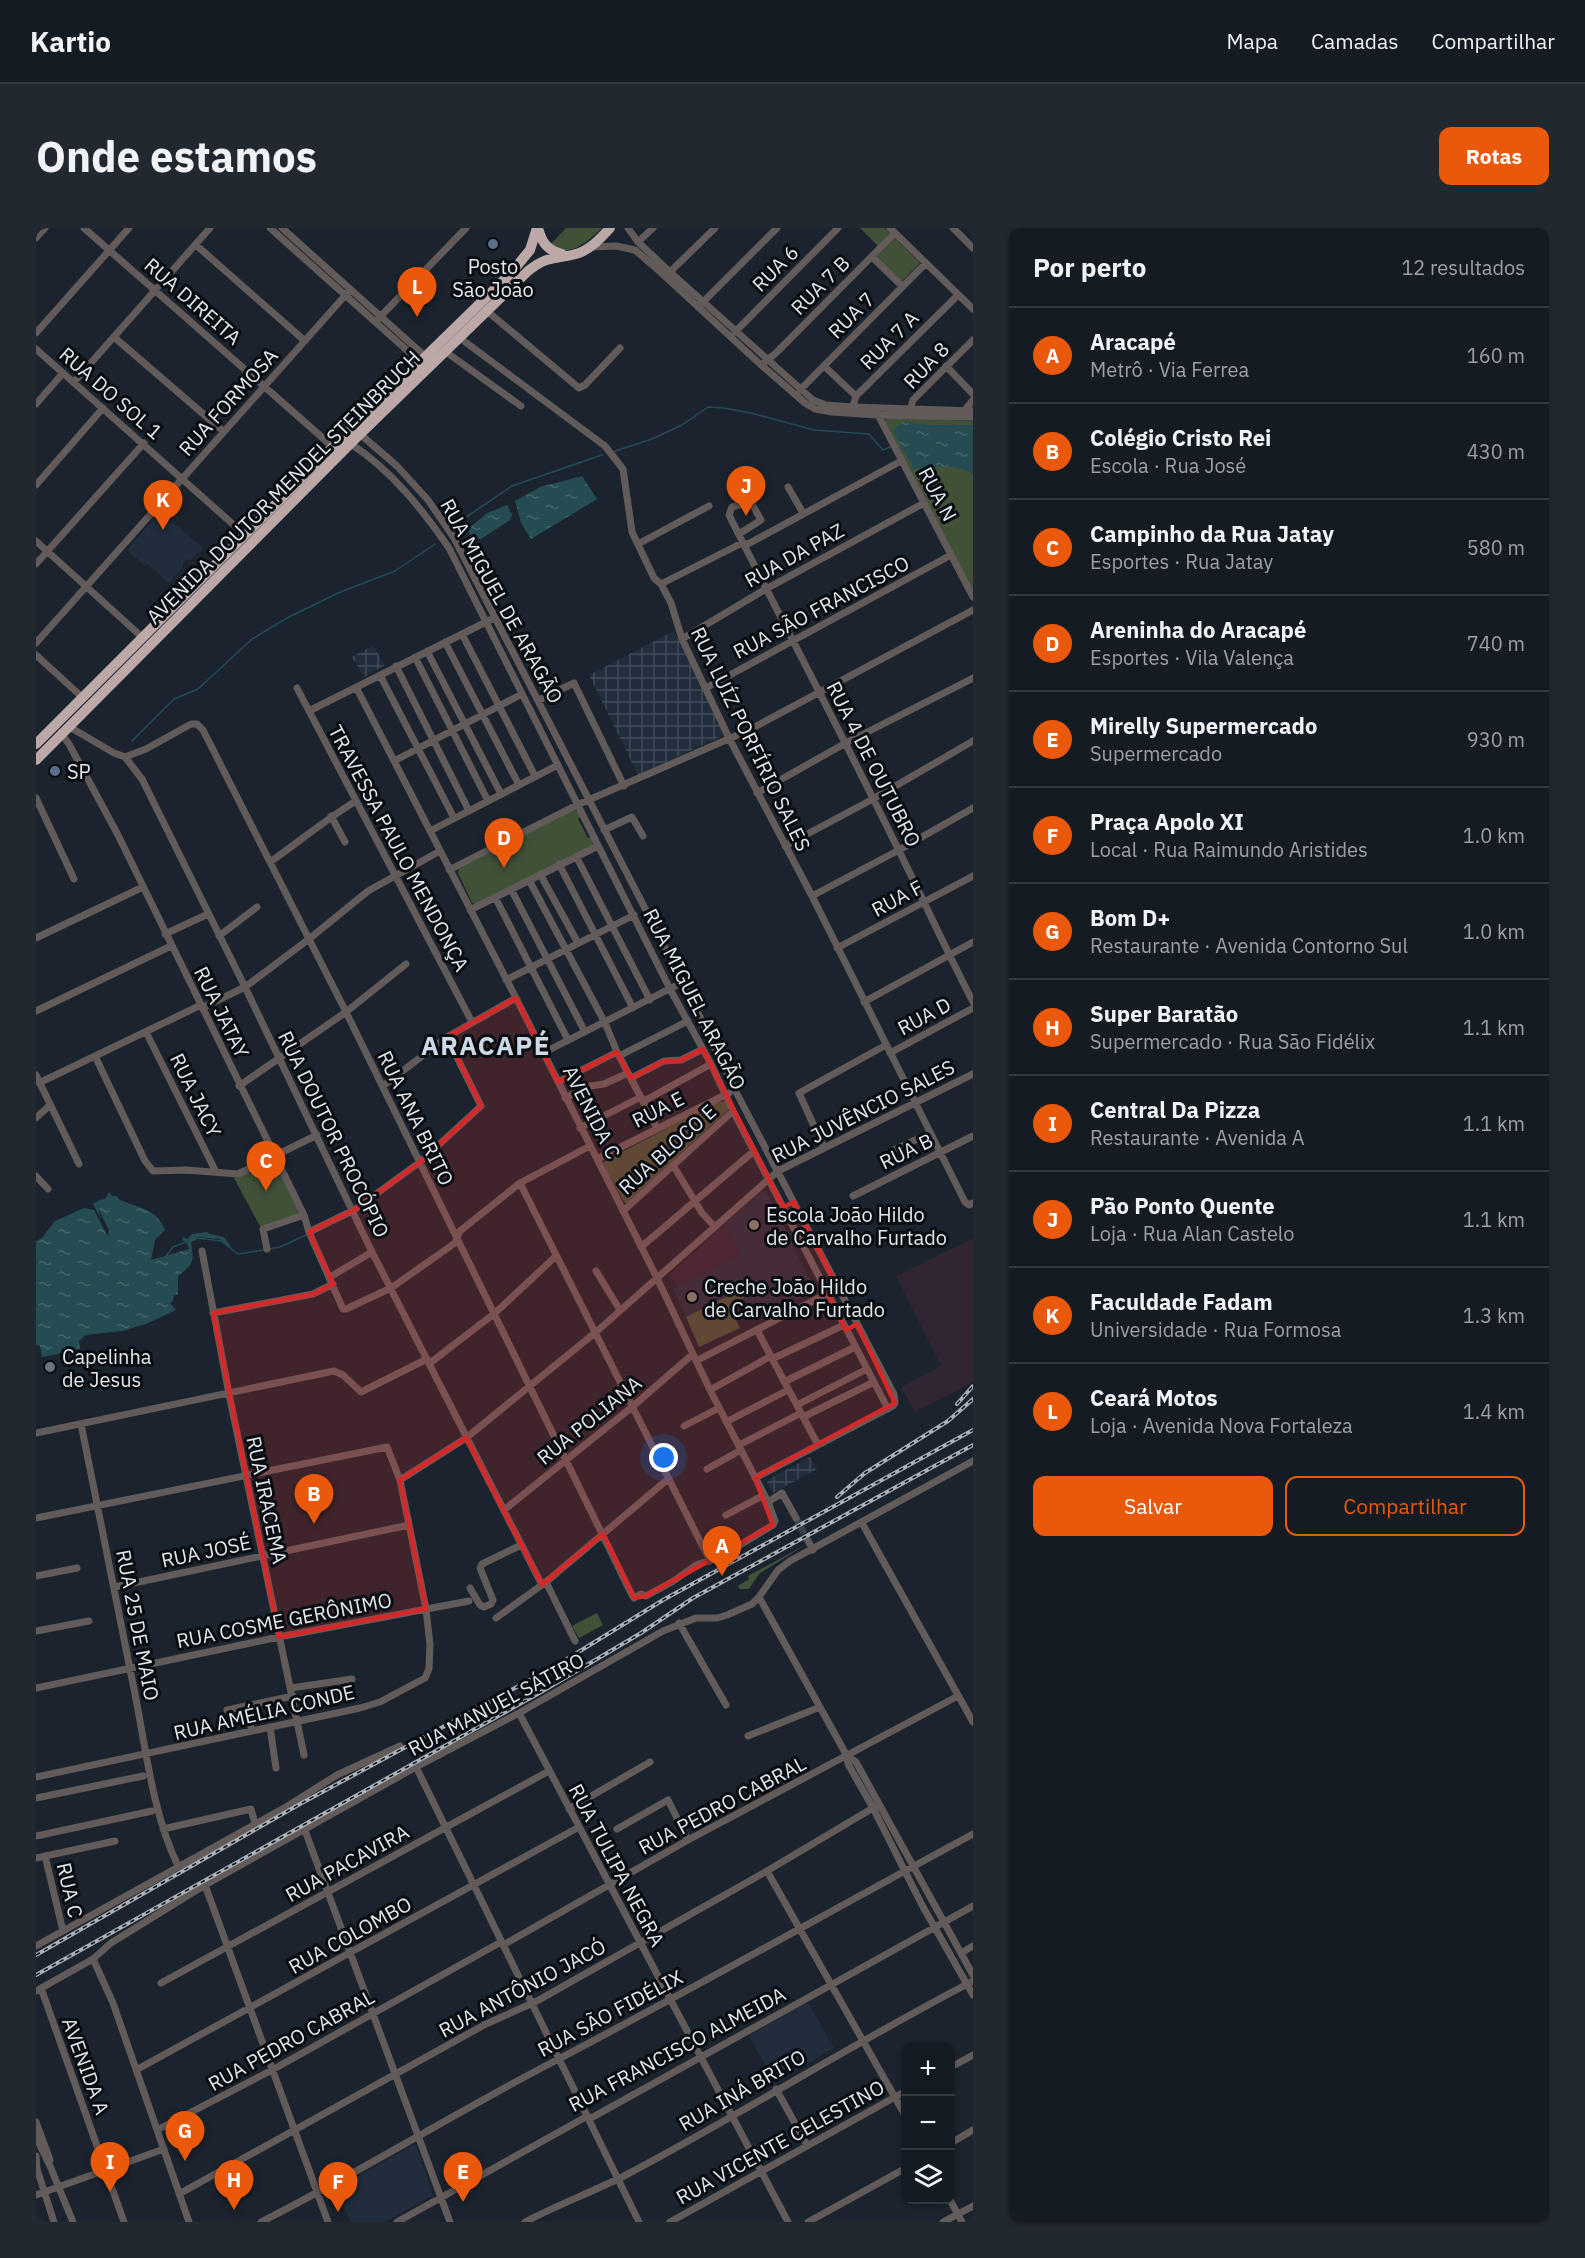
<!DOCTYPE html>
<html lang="pt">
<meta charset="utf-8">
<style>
body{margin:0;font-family:"IBM Plex Sans",sans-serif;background:#21282f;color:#f1f3f6}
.controls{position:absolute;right:18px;bottom:18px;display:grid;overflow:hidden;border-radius:12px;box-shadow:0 2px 4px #0004}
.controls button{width:54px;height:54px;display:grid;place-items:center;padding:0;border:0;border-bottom:2px solid #333940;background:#141b22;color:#f1f3f6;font:30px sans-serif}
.you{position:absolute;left:628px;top:1230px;width:21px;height:21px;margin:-15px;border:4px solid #fff;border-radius:50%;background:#1a73e8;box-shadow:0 0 0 9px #1a73e833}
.badge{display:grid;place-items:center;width:39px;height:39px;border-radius:50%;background:#ea580c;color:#fff;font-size:20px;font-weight:700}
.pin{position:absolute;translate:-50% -50px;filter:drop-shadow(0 2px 3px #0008)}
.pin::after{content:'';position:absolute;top:32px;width:21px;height:18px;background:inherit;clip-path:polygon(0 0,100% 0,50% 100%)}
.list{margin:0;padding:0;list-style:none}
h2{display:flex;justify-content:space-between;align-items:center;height:78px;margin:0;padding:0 24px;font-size:26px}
h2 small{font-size:20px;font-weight:400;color:#9da1a5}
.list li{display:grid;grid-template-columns:39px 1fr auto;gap:18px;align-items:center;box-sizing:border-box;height:96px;padding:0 24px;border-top:2px solid #333940}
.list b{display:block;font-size:22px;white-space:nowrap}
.list p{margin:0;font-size:20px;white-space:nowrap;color:#9da1a5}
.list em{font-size:20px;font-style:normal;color:#9da1a5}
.actions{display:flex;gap:12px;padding:18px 24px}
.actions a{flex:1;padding:14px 0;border:2px solid #ea580c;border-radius:12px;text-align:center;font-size:21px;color:#ea580c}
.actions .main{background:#ea580c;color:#fff}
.icon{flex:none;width:33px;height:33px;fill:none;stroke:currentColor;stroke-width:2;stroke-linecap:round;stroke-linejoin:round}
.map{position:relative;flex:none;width:937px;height:1994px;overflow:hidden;border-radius:12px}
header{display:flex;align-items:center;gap:36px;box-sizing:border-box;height:84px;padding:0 30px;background:#141b22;border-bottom:2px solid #333940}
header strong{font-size:28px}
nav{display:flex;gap:33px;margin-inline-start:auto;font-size:21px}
.intro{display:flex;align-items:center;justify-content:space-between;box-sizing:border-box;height:144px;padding:0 36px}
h1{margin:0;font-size:42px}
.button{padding:15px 27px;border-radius:12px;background:#ea580c;color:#fff;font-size:21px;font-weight:700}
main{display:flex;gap:36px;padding:0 36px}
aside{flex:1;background:#141b22;border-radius:12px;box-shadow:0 2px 4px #0004}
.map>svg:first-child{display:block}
.commercial{fill:#322532}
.industrial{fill:url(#industrial-grid)}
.built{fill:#212d3d}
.medical{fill:#2e2636}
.green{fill:#415138}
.water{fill:url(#water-ripples)}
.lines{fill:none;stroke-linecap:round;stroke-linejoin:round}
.stream{stroke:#254c52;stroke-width:1.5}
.minor-tunnel{stroke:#39414b;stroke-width:7;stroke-dasharray:7 3.5;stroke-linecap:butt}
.minor{stroke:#635b5a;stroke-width:7}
.highway{stroke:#bba8a7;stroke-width:10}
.rail-casing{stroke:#aab1b9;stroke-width:4}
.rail{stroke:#090d11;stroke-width:1.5;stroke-dasharray:4.5;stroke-linecap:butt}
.marked{fill:#d62828;fill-opacity:0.2;stroke:#d62828;stroke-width:4.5;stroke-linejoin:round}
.service-dot{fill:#5c6f8a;stroke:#090d11;stroke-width:2}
.education-dot{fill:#8d6e63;stroke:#090d11;stroke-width:2}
.worship-dot{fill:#6b7280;stroke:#090d11;stroke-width:2}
.labels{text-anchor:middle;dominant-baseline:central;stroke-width:6;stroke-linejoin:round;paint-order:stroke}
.poi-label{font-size:20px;fill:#e1e7ee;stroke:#090d11;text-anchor:start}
.street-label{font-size:20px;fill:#e1e7ee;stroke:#090d11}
.district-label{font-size:26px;font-weight:bold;letter-spacing:1.5px;fill:#ced9e7;stroke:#090d11}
</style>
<header>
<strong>Kartio</strong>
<nav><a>Mapa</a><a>Camadas</a><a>Compartilhar</a></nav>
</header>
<div class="intro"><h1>Onde estamos</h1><a class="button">Rotas</a></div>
<main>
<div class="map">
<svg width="937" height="1994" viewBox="0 0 937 1994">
<defs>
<pattern id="industrial-grid" width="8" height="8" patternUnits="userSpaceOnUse" patternTransform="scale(1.5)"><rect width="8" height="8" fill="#212d3d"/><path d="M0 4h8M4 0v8" fill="none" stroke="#414b59"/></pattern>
<pattern id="water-ripples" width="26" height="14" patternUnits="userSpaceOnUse" patternTransform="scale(1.5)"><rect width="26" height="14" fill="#254c52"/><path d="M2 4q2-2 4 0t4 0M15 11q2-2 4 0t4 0" fill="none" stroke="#44666b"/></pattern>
</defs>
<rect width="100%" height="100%" fill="#1b242e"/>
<!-- commercial -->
<path class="commercial" d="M937,1010V1154L879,1184L865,1159L905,1138L860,1048Z"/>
<!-- industrial -->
<path class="industrial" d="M638,403L688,507L602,547L553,447Z
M337,417L349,437L328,449L316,429Z
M774,1229L781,1241L737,1265L731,1255L733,1251Z"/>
<!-- built -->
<path class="built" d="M124,283L167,320L155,332L151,331L147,335V340L133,355L112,336L109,338L91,322Z
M726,963H730L778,1060L777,1064L719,1092L704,1062L650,1089L637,1061L705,1027L689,996Z
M772,1774L798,1820L739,1855L713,1808Z
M377,1917H380L397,1967L350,1994H315L299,1962Z"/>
<!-- medical -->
<path class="medical" d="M689,996L705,1027L641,1059L634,1046Z"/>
<!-- green -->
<path class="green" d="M530,0H566C552,13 533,32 515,16Z
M824,0H849L854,5L842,18Z
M859,10L884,35L865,54L840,29Z
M851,189L937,193V364L849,193Z
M538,582L543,584L545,589L542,591L552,610L555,609L558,613L556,618L441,676L436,675L422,645L423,641Z
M689,873L693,878L692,882L591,975L588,974L567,936L569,933L677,876Z
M239,930L266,987L225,1000L198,950Z
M704,1062L708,1070L693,1078L704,1100L663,1119L650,1089Z
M769,1317L723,1346L713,1361H704L702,1358L713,1351L712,1348Z
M561,1385L567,1397L543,1410L536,1398Z"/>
<!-- water -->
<path class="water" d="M867,194L894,197H937V246C914,233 902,241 878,241L857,203L861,198Z
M546,248L561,271L495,311L485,295L479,273L504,259Z
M471,277L476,287L474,292L445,311H436L431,302L451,285Z
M73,964L76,968H82V971C101,980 121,980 129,1002L119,1012L115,1032L153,1021L150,1013H146L147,1009L151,1011L156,1006L171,1004L174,1006L188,1009L196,1020L183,1011L161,1009L160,1012L155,1014C158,1034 158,1036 142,1048V1066L138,1067L137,1073L134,1075L140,1082L110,1096L86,1103L50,1107L43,1113L44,1121L6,1129L4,1118L0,1117V1013L6,1010L19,993L48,980L58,982L72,1009L73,1002L61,978L65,991L57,976L63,972L69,971Z"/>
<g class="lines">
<!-- stream -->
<path class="stream" d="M579,223L616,211L646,197L672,179L688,180L715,185L778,202L833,206L847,222L856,218
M420,296L476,258L566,227
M96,513L138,471L162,461L216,411L251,390L302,365L359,343L399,316
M160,1010L185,1013L202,1026L228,1022
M233,1021L244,1019L270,1007
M130,1028L137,1019L150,1014"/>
<!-- minor-tunnel -->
<path class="minor-tunnel" d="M760,1290L771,1311"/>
<!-- minor -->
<path class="minor" d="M48,0L297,219
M234,0L384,134
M246,0L390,129
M592,0L602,14L634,44L777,172L790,177L817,179L937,183
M854,0L937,81
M917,0L937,20
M0,10L9,0
M602,14L617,0
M160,17L269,113
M555,19L580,18L599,22L621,41L724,136L769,175L779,181L796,184L841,187L937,189
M836,29L866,58
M634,44L679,0
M664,77L741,0
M451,83L543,160L549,157L584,120
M342,91L430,0
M699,104L802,0
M0,105L93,0
M78,109L187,203
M424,110L569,218L587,241L596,304L618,350L625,356L635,375L646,411L693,510L776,668L929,974L933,977L937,975
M0,121L209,307
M410,124L485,178
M729,134L740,125L859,5
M788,138L820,168
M910,138L937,166
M38,154L174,0
M764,162L890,35
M0,176L27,145
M816,182L820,168L922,67
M874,182L877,172L937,112
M929,182L937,172
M841,185L937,369
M324,206L361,238L392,272L418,310L647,754L699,862L858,1166L859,1175L857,1178L719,1250
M315,216C355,242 386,281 413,320L634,761L675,836L697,883L852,1181
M0,257L67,180
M752,259L767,285
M703,306L725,292L715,274L696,279L693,287C749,399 808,510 863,623C888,673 911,724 937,774
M0,313L106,409
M602,316L673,278
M0,336L108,215
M625,356L706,315L712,316L865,233
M426,406L499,548
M646,411L730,361L888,275
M409,414L483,557
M0,415L314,62
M391,423L465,566
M0,427L46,469
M379,429L452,573
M360,438L433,583
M344,447L418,590
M261,460L436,794
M670,460L915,327
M503,472L538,455L588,558
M273,483L460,389
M32,498L78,525L89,529L106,551L209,759L336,1024L506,1357
M25,505L33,516L82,607L268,987L273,1004L307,1081H310L355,1060L419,1015L424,1003L484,955L554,918
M89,529L110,521L155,496H161L167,502L310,784L596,1367L598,1370L605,1366L610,1368L636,1354L660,1337L686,1328L737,1297L739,1293L732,1274L674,1162L621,1050L480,770L320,459
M358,533L486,466
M721,565L808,516L937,450
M0,570L38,651
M295,588L309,614
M568,602L596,589L607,608
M394,603L522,537
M749,618L837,571L937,513
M540,628L614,772
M234,634C263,614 290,591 320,573
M523,636L597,780
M413,642L541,577L713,502L937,382
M504,646L542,715
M493,652L569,795L581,824L621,900
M475,661L549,804
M776,668L863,622L937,580
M459,669L532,812
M434,682L562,618
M129,706L172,686
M183,708L221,679
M0,710L107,659
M801,720L937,648
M470,752L598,687
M828,774L937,714
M166,780L209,759L273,711L332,663L404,623
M0,783L135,718
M110,804L180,944
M507,825L647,754
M854,825L937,780
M59,828L109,933L117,943L150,942L202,946L281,907
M583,828L652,793
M0,847L43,936
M595,850L628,833L645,832L667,821
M522,854L581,824
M3,855L165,777
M203,858L310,784L370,736
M347,858L411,809L480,770
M529,870L554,858L568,856L592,845
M608,873L675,836
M0,890L14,877
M544,900L605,869
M788,920L763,865L850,817
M858,922L894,905
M561,931L693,865
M637,937L666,985L678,998
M0,948L12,961
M484,955L674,1333
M817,968L937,908
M587,983L697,883
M273,1004L318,982L384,934L445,878L411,809
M605,1019L718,923
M231,1021L227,1001L268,987
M166,1023L193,1166L268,1527
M560,1043L584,1082
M294,1049L336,1024
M177,1085L277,1066L297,1056
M721,1102L782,1217
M736,1131L808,1097
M660,1133L802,1060
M394,1135L459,1085L520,1028
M748,1154L819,1119
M674,1162L735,1128
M761,1177L831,1141
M767,1189L838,1154
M690,1194L752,1162
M45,1196C62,1285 81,1373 98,1461C110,1520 116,1584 142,1638
M648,1198L683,1180
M0,1205L298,1143L307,1147L325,1164L391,1131
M703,1217L765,1185
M671,1241L705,1222
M364,1252L430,1210L560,1104L742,943L937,846
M732,1274L746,1265L760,1290
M468,1282L596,1179L657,1126
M690,1287L728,1267
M0,1290L351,1219L364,1252L390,1381L394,1417L393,1441L389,1450L344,1474L324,1480L0,1549
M826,1295L937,1494
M771,1311L777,1322
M0,1348L41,1340
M510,1354L539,1413
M79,1359L373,1297
M434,1360L444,1377L448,1379L455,1376L457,1372L444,1340L446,1336L485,1317
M723,1369L811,1528L812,1536L837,1580L886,1677L937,1767
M460,1390L510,1354L632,1251
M643,1395L690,1477
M0,1403L53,1393
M0,1460L243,1409L433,1373
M255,1460L316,1451
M210,1478L216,1503
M191,1482L257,1468
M483,1485L752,1994
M234,1499L240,1540
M712,1508L784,1479
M811,1528L820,1534L937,1747
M380,1539L603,1994
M0,1570L107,1548
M533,1581L614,1534
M268,1600L414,1994
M127,1601L215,1581L219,1596
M581,1601L632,1572L652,1612
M0,1608L116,1583
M9,1628L27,1703
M0,1630L79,1613
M731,1643L870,1889
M169,1657L292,1994
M467,1717L652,1612L922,1468
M0,1718L250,1579L301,1547L364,1518
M925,1725L937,1718
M57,1731L77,1775L153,1994
M125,1755L513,1543
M5,1760L88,1994
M0,1763L57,1731L75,1715L169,1657L380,1539L483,1485L627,1403L660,1390H681L691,1387L716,1376L723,1369L742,1342L754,1333L937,1233
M915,1839L937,1827
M100,1842L543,1599
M740,1861L771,1917
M0,1894L14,1932
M121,1902L236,1842L465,1714
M0,1909L14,1938L37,1994
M915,1915L937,1902
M0,1928L1,1941L18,1994
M143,1966L448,1797L501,1773L731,1643L842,1577
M0,1967L128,1921
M914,1972L926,1994
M225,1994C324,1944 417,1886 515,1835C657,1761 796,1682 937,1606
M361,1994L548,1890L557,1889L937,1678
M489,1994C521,1977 556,1964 588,1948C706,1886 819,1814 937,1753
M634,1994L870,1863
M772,1994L870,1940
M907,1994L937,1978"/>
<!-- highway -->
<path class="highway" d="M502,0C506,15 511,22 526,26
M0,516L297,219L475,45L494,22L501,0
M0,532L319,211L492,43C512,27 518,32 540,26C554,22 565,10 574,0"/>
<defs>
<path id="rail" d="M921,1176L937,1158
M801,1269L829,1245L912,1193L937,1171
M0,1727L264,1576L518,1439L627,1372L937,1202
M0,1747L505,1464L605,1405L657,1370L937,1217"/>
</defs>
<!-- rail casing -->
<use href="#rail" class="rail-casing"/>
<!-- rail -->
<use href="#rail" class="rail"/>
</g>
<!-- marked area -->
<path class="marked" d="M480,770L522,854L581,824L595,850L628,833H643L667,821L747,979L758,974L802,1060L792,1065L810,1102L821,1096L859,1175L719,1250L737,1297L610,1368L598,1370L567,1306L506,1357L430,1210L364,1252L390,1381L243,1409L177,1085L277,1066L297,1056L273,1004L318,982L384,934L445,878L411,809Z"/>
<!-- markers -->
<g class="service-dot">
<circle cx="457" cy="16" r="6"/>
<circle cx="19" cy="543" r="6"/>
</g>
<g class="education-dot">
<circle cx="718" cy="997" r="6"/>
<circle cx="656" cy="1069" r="6"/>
</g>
<circle class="worship-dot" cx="14" cy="1139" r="6"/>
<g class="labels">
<!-- poi labels -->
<g class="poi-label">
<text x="457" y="38" text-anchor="middle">Posto<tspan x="457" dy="23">São João</tspan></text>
<text x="31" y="543">SP</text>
<text x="730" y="986">Escola João Hildo<tspan x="730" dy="23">de Carvalho Furtado</tspan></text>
<text x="668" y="1058">Creche João Hildo<tspan x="668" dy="23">de Carvalho Furtado</tspan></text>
<text x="26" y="1128">Capelinha<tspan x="26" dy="23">de Jesus</tspan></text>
</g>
<!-- street labels -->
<g class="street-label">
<text transform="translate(739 40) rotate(-45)">RUA 6</text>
<text transform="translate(784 57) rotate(-45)">RUA 7 B</text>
<text transform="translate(157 73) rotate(41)">RUA DIREITA</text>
<text transform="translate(815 87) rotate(-45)">RUA 7</text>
<text transform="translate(853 112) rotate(-45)">RUA 7 A</text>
<text transform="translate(890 137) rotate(-46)">RUA 8</text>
<text transform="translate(75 165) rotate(41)">RUA DO SOL 1</text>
<text transform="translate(192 174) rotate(-48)">RUA FORMOSA</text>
<text transform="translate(247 259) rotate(-45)">AVENIDA DOUTOR MENDEL STEINBRUCH</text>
<text transform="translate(902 266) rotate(62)">RUA N</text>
<text transform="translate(758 327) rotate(-29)">RUA DA PAZ</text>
<text transform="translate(466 373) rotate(61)">RUA MIGUEL DE ARAGÃO</text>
<text transform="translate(785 379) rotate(-28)">RUA SÃO FRANCISCO</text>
<text transform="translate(715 511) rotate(64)">RUA LUÍZ PORFÍRIO SALES</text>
<text transform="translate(838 536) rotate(63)">RUA 4 DE OUTUBRO</text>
<text transform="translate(363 620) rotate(62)">TRAVESSA PAULO MENDONÇA</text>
<text transform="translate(861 670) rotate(-28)">RUA F</text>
<text transform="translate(659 771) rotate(63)">RUA MIGUEL ARAGÃO</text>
<text transform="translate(186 784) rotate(64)">RUA JATAY</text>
<text transform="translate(888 788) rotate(-28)">RUA D</text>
<text transform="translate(160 867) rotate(64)">RUA JACY</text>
<text transform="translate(622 881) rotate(-27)">RUA E</text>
<text transform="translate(827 883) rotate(-27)">RUA JUVÊNCIO SALES</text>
<text transform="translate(556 884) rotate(63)">AVENIDA C</text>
<text transform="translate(380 890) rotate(64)">RUA ANA BRITO</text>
<text transform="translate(298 906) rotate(64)">RUA DOUTOR PROCÓPIO</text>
<text transform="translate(631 921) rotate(-42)">RUA BLOCO E</text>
<text transform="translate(870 923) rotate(-26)">RUA B</text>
<text transform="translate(553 1192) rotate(-39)">RUA POLIANA</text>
<text transform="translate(231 1272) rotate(78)">RUA IRACEMA</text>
<text transform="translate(170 1323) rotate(-12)">RUA JOSÉ</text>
<text transform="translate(248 1392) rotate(-11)">RUA COSME GERÔNIMO</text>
<text transform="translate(102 1397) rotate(79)">RUA 25 DE MAIO</text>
<text transform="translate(460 1476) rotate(-28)">RUA MANUEL SÁTIRO</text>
<text transform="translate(228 1484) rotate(-13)">RUA AMÉLIA CONDE</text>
<text transform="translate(686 1577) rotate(-28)">RUA PEDRO CABRAL</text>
<text transform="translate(311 1635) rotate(-29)">RUA PACAVIRA</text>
<text transform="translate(581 1637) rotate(62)">RUA TULIPA NEGRA</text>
<text transform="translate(34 1662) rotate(77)">RUA C</text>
<text transform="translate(314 1707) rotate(-29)">RUA COLOMBO</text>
<text transform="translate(486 1760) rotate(-28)">RUA ANTÔNIO JACÓ</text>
<text transform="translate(574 1785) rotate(-28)">RUA SÃO FIDÉLIX</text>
<text transform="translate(255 1812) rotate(-29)">RUA PEDRO CABRAL</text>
<text transform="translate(641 1821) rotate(-28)">RUA FRANCISCO ALMEIDA</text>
<text transform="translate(50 1838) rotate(70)">AVENIDA A</text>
<text transform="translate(706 1862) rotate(-30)">RUA INÁ BRITO</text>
<text transform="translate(744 1914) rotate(-29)">RUA VICENTE CELESTINO</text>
</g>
<!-- district labels -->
<g class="district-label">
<text x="450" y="817">ARACAPÉ</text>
</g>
</g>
</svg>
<div class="controls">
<button>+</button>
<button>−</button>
<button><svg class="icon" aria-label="layers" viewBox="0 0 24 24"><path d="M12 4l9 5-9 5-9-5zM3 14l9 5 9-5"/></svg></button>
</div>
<div class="you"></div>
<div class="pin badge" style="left:686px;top:1348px">A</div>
<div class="pin badge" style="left:278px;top:1296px">B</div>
<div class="pin badge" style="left:230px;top:963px">C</div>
<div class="pin badge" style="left:468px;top:640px">D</div>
<div class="pin badge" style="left:427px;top:1974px">E</div>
<div class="pin badge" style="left:302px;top:1984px">F</div>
<div class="pin badge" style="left:149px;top:1933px">G</div>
<div class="pin badge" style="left:198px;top:1982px">H</div>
<div class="pin badge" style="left:74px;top:1964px">I</div>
<div class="pin badge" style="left:710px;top:288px">J</div>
<div class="pin badge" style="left:127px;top:302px">K</div>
<div class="pin badge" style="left:381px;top:89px">L</div>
</div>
<aside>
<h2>Por perto<small>12 resultados</small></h2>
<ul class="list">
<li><span class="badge">A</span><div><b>Aracapé</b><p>Metrô · Via Ferrea</p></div><em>160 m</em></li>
<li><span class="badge">B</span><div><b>Colégio Cristo Rei</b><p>Escola · Rua José</p></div><em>430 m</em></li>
<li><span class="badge">C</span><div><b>Campinho da Rua Jatay</b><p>Esportes · Rua Jatay</p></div><em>580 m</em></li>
<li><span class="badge">D</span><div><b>Areninha do Aracapé</b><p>Esportes · Vila Valença</p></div><em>740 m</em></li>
<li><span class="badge">E</span><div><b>Mirelly Supermercado</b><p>Supermercado</p></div><em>930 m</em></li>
<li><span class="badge">F</span><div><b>Praça Apolo XI</b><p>Local · Rua Raimundo Aristides</p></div><em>1.0 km</em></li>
<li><span class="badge">G</span><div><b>Bom D+</b><p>Restaurante · Avenida Contorno Sul</p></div><em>1.0 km</em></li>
<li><span class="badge">H</span><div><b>Super Baratão</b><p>Supermercado · Rua São Fidélix</p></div><em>1.1 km</em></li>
<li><span class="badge">I</span><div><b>Central Da Pizza</b><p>Restaurante · Avenida A</p></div><em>1.1 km</em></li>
<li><span class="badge">J</span><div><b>Pão Ponto Quente</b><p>Loja · Rua Alan Castelo</p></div><em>1.1 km</em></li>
<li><span class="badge">K</span><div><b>Faculdade Fadam</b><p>Universidade · Rua Formosa</p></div><em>1.3 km</em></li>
<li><span class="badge">L</span><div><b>Ceará Motos</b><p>Loja · Avenida Nova Fortaleza</p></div><em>1.4 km</em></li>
</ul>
<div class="actions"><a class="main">Salvar</a><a>Compartilhar</a></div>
</aside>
</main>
